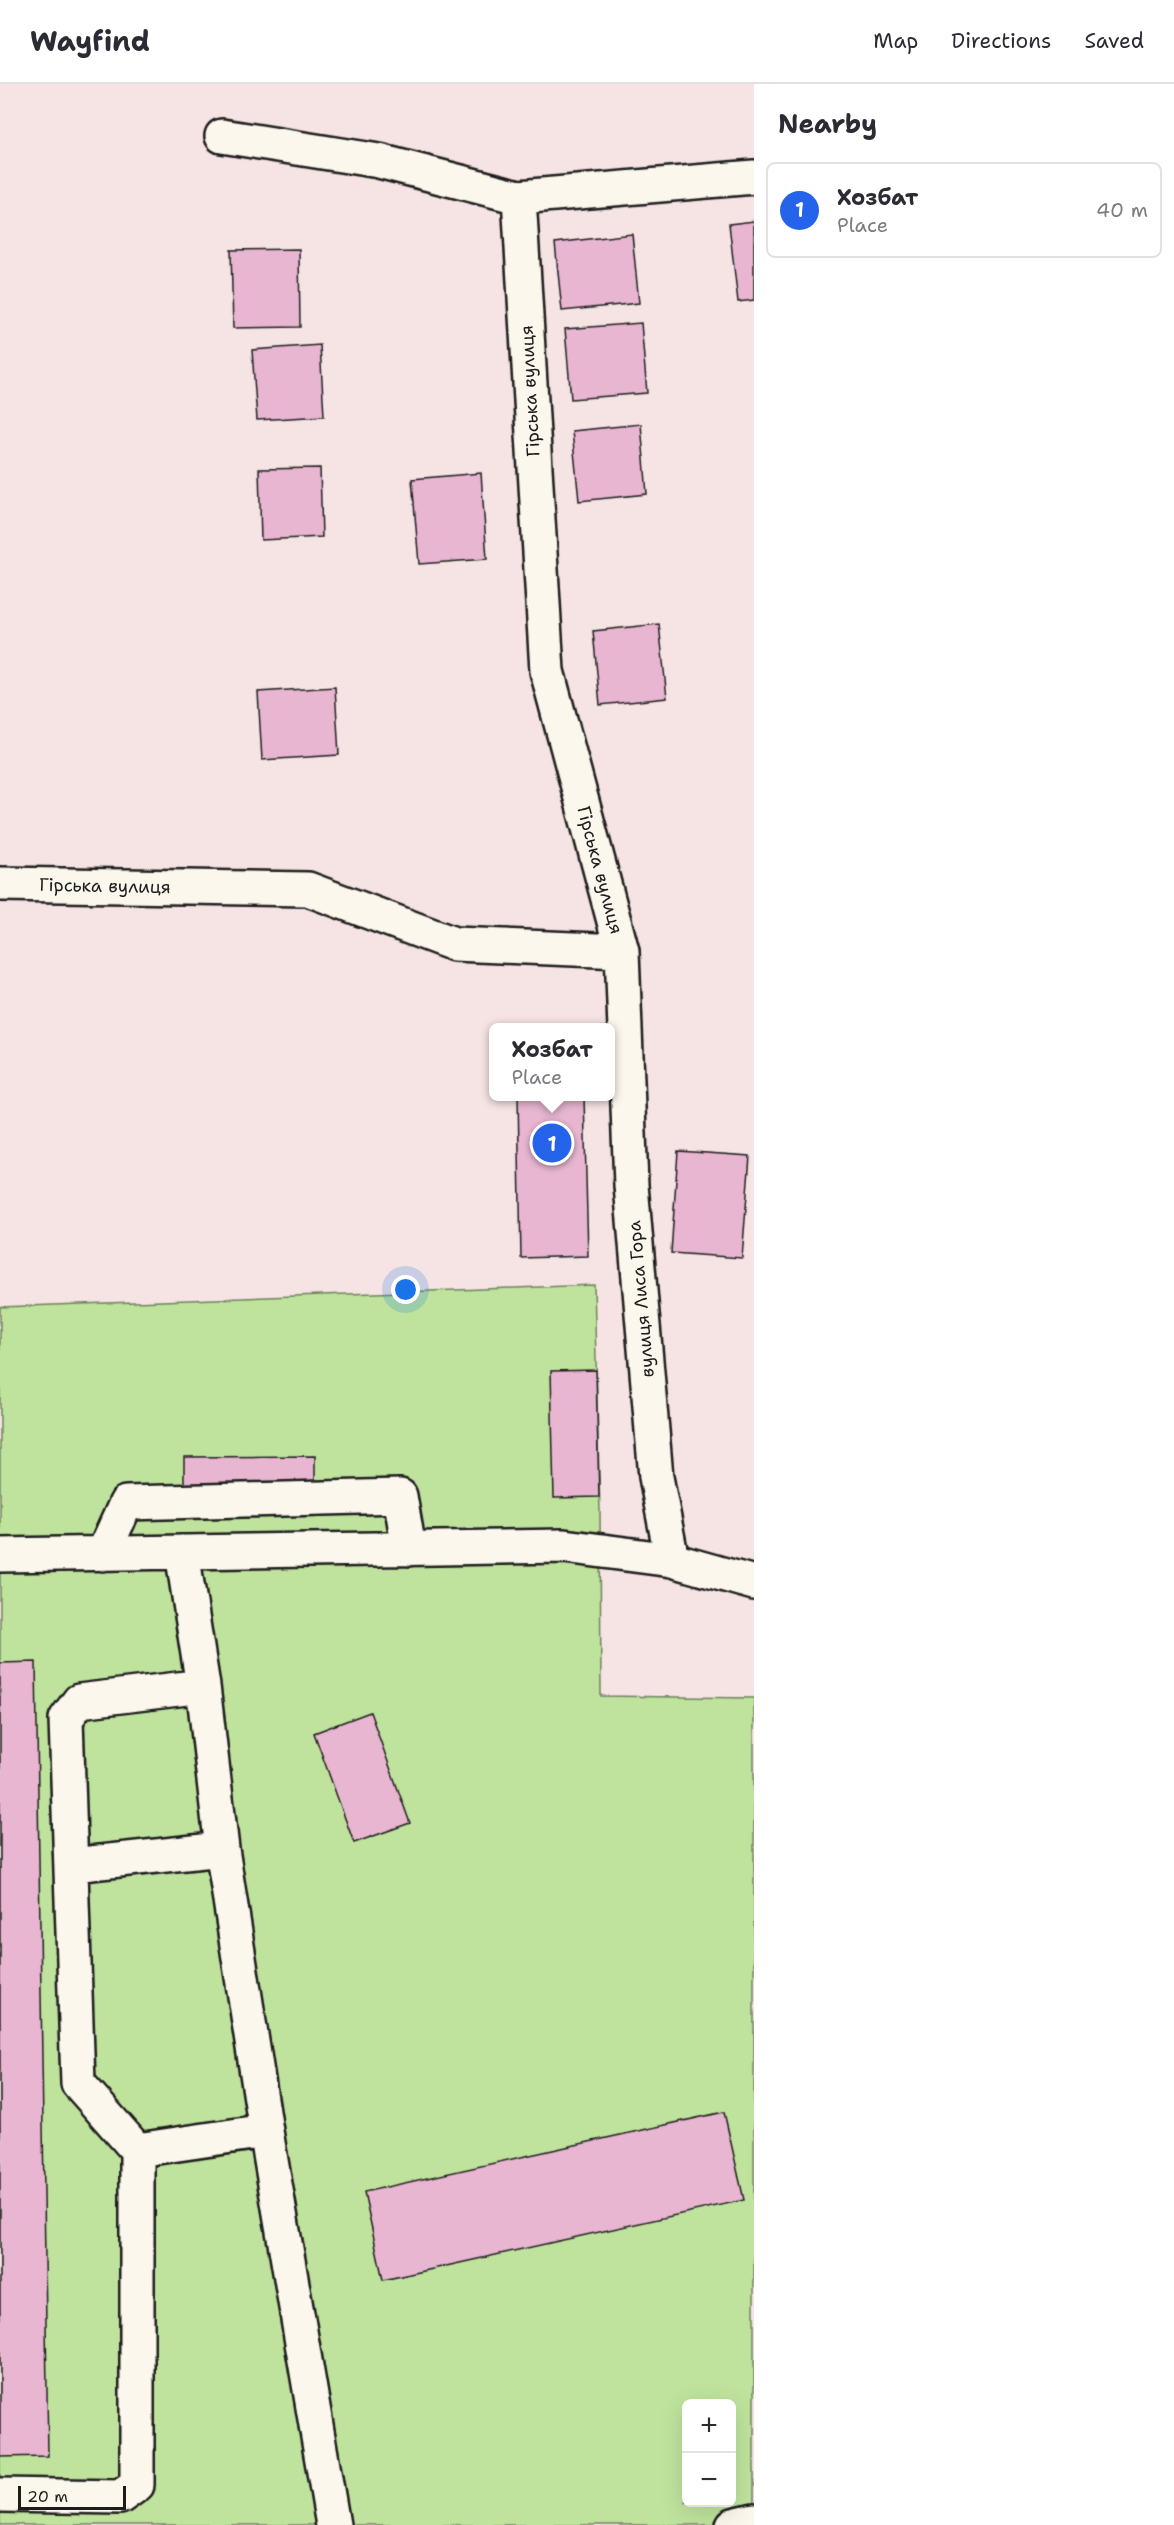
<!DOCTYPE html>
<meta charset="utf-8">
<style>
body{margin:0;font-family:"Shantell Sans",sans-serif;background:#f7f7f7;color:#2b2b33}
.controls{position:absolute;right:18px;bottom:18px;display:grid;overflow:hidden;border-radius:9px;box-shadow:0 6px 24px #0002}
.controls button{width:54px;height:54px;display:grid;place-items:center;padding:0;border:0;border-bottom:2px solid #e1e1e2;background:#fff;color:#2b2b33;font:30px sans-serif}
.scale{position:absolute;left:18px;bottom:15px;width:108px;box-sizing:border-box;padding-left:6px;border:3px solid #1c1c1c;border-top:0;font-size:16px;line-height:21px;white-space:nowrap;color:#1c1c1c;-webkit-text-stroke:4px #fbf7ec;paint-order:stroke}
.you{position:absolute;left:406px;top:1206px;width:21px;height:21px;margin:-15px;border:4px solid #fff;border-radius:50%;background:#1a73e8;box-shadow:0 0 0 9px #1a73e833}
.badge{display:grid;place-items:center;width:39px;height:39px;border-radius:50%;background:#2563eb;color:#fff;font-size:20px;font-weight:700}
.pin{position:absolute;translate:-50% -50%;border:3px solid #fff;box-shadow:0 2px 6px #0006}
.popup{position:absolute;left:489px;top:939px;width:126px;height:78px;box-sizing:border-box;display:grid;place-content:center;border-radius:9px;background:#fff;filter:drop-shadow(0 2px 4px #0005);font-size:20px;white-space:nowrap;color:#7c7c81}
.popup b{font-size:22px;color:#2b2b33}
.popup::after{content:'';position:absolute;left:50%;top:100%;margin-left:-12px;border:12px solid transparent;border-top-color:#fff}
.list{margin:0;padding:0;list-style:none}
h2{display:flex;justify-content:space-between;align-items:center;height:78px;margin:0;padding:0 24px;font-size:26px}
h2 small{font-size:20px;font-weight:400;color:#7c7c81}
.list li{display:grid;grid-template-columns:39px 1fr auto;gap:18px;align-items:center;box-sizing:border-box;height:96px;margin:0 12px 12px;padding:0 12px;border:2px solid #e1e1e2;border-radius:9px}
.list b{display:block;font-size:22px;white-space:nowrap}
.list p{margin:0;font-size:20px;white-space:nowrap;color:#7c7c81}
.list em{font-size:20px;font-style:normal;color:#7c7c81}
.map{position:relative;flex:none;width:754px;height:2441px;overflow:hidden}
header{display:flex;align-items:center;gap:36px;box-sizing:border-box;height:84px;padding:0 30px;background:#fff;border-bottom:2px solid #e1e1e2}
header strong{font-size:28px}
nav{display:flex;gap:33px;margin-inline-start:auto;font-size:21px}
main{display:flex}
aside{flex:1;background:#fff}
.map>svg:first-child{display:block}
.green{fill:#bfe39d;stroke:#6e805c;stroke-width:1.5;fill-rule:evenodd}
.building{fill:#e9b6d2;stroke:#1c1c1c;stroke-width:1.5}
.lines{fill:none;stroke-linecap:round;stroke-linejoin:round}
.minor-casing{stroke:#1c1c1c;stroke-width:38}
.minor{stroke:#fbf7ec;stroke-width:33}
.labels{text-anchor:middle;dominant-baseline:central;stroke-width:6;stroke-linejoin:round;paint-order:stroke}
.street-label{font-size:18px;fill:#1c1c1c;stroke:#fbf7ec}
</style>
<header>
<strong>Wayfind</strong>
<nav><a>Map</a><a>Directions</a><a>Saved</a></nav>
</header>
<main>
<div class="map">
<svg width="754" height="2441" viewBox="0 0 754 2441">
<rect width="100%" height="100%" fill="#f6e4e4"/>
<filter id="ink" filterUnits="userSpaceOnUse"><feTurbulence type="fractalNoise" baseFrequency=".0167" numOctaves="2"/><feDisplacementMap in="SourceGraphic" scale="12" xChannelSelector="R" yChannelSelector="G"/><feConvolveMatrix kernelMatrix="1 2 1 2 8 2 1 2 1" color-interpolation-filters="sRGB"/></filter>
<g filter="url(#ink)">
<!-- green -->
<path class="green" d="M594,1201L600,1428L601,1612L754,1614V2441H0V1223ZM686,2320H732V2418H686Z"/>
<!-- building -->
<path class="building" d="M754,137V216L738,218L729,140Z
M632,150L639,219L562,227L555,159Z
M299,165L300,243L233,244L231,166Z
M641,239L647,309L571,315L565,245Z
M320,261L324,332L257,336L252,266Z
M641,340L647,410L579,417L572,347Z
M320,384L322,453L261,456L259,385Z
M481,389L487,475L419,480L412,395Z
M659,540L667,614L600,621L593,547Z
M335,603L339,671L262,676L258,608Z
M518,1012H584L588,1172L521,1174Z
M678,1067L750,1072L742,1174L671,1169Z
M596,1286L599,1413L554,1414L551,1287Z
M315,1372V1403H184V1373Z
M36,1578L48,2372L0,2373V1579Z
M370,1628L410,1739L354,1759L314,1649Z
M724,2028L744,2116L383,2196L364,2108Z"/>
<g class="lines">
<defs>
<path id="minor" d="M222,52L379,77L519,113L754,93
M519,113L547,587L622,867L631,1101L656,1393L672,1476L754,1499
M0,800L308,805L454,860L622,867
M182,1468L203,1602L222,1765L266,2047L333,2441
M103,1470L126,1419L400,1412L409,1465
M0,1471L564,1462L672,1476
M72,1781L222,1765
M137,2066L266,2047
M0,2411L120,2413L137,2401V2066L78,1999L66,1635L79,1617L203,1602
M733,2441L754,2436"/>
</defs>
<!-- minor casing -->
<use href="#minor" class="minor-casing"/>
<!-- minor -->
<use href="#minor" class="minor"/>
</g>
</g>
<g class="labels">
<!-- street labels -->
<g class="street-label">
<text transform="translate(530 307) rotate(-93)">Гірська вулиця</text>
<text transform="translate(600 786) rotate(75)">Гірська вулиця</text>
<text transform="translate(105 802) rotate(1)">Гірська вулиця</text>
<text transform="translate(641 1215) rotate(-95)">вулиця Лиса Гора</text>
</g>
</g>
</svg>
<div class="controls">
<button>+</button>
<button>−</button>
</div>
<div class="scale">20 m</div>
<div class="you"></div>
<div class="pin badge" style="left:552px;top:1059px">1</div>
<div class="popup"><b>Хозбат</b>Place</div>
</div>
<aside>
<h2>Nearby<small></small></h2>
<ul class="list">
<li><span class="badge">1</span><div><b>Хозбат</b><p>Place</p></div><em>40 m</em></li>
</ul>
</aside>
</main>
